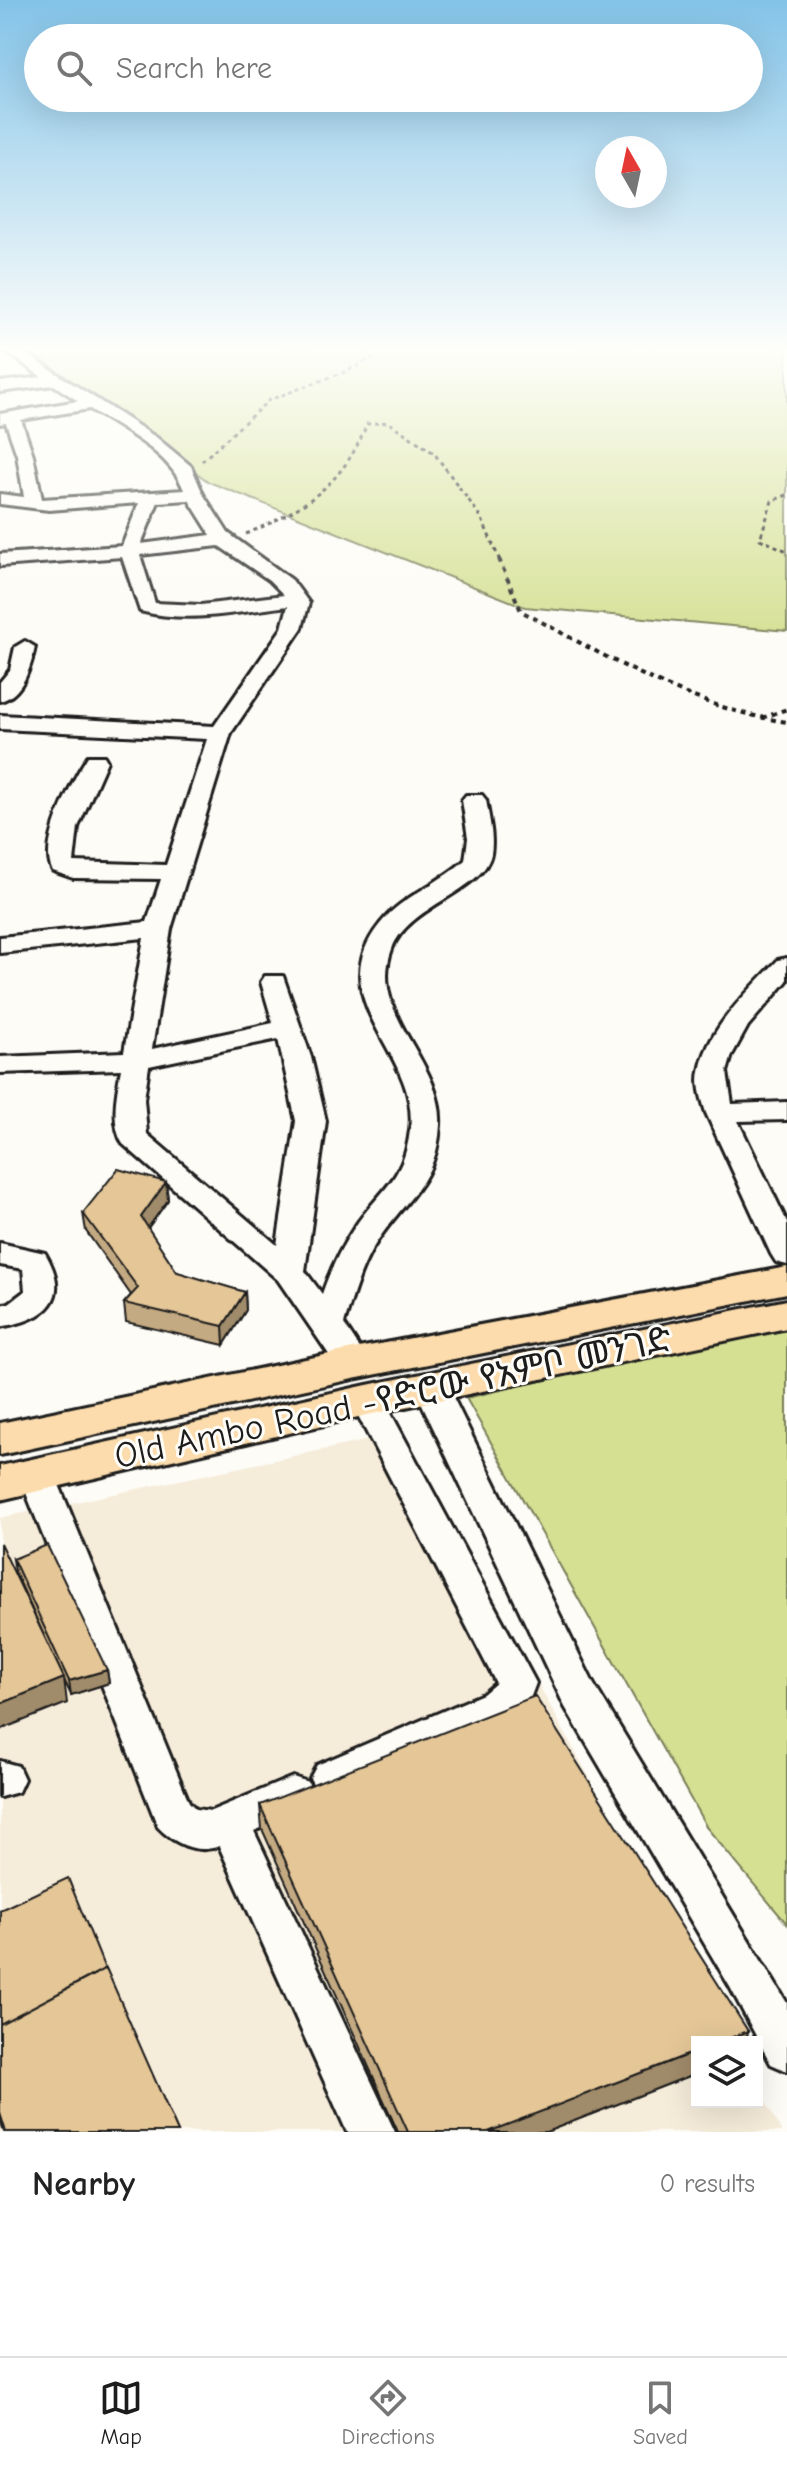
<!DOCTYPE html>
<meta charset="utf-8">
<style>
body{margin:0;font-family:"Comic Neue","Noto Sans Ethiopic",sans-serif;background:#f6f6f6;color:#222}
.controls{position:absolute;right:24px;bottom:24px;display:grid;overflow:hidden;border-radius:0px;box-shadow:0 8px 32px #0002}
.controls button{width:72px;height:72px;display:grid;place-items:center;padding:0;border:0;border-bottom:2px solid #e0e0e0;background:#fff;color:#222;font:40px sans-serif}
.compass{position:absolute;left:595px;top:136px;width:72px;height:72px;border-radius:50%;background:#fff;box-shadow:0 8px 32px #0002;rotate:351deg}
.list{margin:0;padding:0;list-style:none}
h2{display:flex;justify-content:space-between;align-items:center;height:104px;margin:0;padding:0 32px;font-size:34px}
h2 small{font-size:26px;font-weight:400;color:#767676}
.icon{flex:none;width:44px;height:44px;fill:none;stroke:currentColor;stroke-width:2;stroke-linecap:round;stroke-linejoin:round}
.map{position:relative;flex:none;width:787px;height:2132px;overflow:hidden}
.search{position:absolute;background:#fff;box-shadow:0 8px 32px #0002;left:24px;right:24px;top:24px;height:88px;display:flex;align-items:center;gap:20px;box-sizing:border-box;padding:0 28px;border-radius:44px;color:#767676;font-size:30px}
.sheet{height:224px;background:#fff}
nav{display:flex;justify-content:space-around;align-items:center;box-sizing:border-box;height:112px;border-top:2px solid #e0e0e0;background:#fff;font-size:22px;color:#767676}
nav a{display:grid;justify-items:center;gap:4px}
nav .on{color:#1c1c1c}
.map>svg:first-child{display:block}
.built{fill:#f6ecda}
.green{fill:#d5e093;stroke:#787e58;stroke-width:2}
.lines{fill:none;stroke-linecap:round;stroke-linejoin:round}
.minor-casing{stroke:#1c1c1c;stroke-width:6}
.major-casing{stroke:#1c1c1c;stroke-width:6}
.path-far1{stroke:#1c1c1c;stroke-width:3;stroke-dasharray:4 4;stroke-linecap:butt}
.path{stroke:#1c1c1c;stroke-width:4;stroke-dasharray:5 5;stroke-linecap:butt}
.minor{fill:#fdfcf7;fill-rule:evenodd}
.major{fill:#fcdcac;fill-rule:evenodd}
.wall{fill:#c4aa82;stroke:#1c1c1c;stroke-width:2}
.shaded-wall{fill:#a08b6a;stroke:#1c1c1c;stroke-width:2}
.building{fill:#e4c697;stroke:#1c1c1c;stroke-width:2}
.labels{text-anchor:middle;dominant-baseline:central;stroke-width:6;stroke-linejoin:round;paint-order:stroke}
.near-street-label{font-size:36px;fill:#1c1c1c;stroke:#fdfcf7}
</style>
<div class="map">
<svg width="787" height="2132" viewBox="0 0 787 2132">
<rect width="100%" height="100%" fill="#fdfcf7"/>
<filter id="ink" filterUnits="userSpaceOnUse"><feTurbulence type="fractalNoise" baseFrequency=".0125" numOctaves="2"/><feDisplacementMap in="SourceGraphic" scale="16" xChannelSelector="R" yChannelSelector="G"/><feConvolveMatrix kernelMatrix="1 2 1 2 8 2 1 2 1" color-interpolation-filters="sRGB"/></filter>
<g filter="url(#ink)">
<!-- built -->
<path class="built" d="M402,1433L733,2042H697V2102H757V2086L782,2132H0V1518Z"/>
<!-- green -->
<path class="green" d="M26,348H787V631L525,607L209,482Z
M787,1330V1924L707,1828L466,1398L684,1349Z"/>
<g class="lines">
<defs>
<path id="minor" d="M1,348H17L157,438L191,466L203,494L228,533L292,580L309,603L302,628L231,733L171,929L152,1049L273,1023L261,982L265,976H283L311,1057L326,1121L305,1271L322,1294C330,1271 340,1249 354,1228C379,1190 404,1182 410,1130C421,1050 312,998 386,917C408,894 441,882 465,860L468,838L462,800L466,795H482L486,800C489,818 494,836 491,854C483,892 408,905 392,949C367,1015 444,1060 440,1125C437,1182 406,1198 378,1240C361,1265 353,1296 344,1324L370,1364L365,1372L353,1376L341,1372L278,1280L123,1144C110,1124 117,1091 121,1069L0,1073V1057L124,1052L144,938L0,953V937L147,922L161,879L73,878L53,871C37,846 73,779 88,756H104L107,761L78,827L74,862L166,865L207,739L0,729V715L214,726L282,628L288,606C238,612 190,624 140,611L122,557L0,566V554L122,546L139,503L49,510L0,504V494L24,497L17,455L6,423L0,424V414L78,401L54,385L0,392V382L42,377ZM90,409C122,430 170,452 184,490L42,499L33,455L21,420ZM189,500L211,535L141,544L158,502ZM219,546L269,580L284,595L201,605L155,603L140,555ZM278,1039L296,1121L277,1245L147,1134L144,1099L149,1066Z
M25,641L35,647C31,667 22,696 0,701V682L10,670L15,647Z
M787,958V981L748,1026L732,1055L727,1072L732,1104L787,1102V1120L738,1121L787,1222V1265L776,1262L771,1254L706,1113C702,1099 697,1086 700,1071C708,1027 749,991 778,960Z
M0,1243L45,1253C73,1300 45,1320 0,1327V1305L9,1303L25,1291L23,1269L0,1265Z
M431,1375L443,1378L448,1387L593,1683L787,2003V2071L771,2064L730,1987L565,1707L414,1387L419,1378Z
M367,1388L379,1391L536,1683L528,1704L511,1718L331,1796L317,1791L310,1778L317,1765L483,1694L496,1683L350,1400L355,1391Z
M37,1461L50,1465L55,1475L189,1802L196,1809L211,1811L293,1777L308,1782L314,1795L308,1808L254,1831L395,2132H347L219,1846C197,1855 173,1843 158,1827L19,1475L24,1465Z
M0,1761L18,1766L24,1779L18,1792L0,1797Z"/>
<path id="major" d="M787,1267V1293L353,1379L0,1455V1423L353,1349Z
M787,1300V1328L367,1415L0,1500V1466L367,1385Z"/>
</defs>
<!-- minor casing -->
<use href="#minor" class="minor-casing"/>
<!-- major casing -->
<use href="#major" class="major-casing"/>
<!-- path-far1 -->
<path class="path-far1" d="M202,461L269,400L347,371L372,358L364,348
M787,495L772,501L760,539L787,551
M246,534C304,509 343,485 367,424L388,422L434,453L481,517L500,561"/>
<!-- path -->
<path class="path" d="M499,559L521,611C606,656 690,708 787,722
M762,718L787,709"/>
<!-- minor -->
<use href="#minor" class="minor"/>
<!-- major -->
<use href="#major" class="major"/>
</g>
<!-- wall -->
<path class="wall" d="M166,1182L168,1200L148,1228L177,1272L245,1292L246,1310L224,1345L126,1322L124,1303L131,1295L86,1231L83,1213Z
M13,1559L107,1670L109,1683L71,1695L15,1572Z
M260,1805L748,2031L746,2042H697V2073L546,2132H398L262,1829Z
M0,1910L105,1969L178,2132H4L0,2119Z"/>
<!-- shaded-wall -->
<path class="shaded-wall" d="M166,1182L168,1200L142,1236L141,1217Z
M245,1292L246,1310L224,1345L223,1326Z
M107,1670L109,1683L71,1695L69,1681Z
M64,1678L67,1703L0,1730V1704Z
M748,2031L746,2042H720Z
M697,2051V2073L546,2132H488Z"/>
<!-- building -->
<path class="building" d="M118,1169L166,1182L141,1217L177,1272L245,1292L223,1326L124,1303L138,1288L83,1213Z
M0,1543L64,1678L0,1704Z
M47,1545L107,1670L69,1681L13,1559Z
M535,1696L748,2031L720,2042H697V2051L488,2132H408L260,1805Z
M68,1878L105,1969L0,2024V1910Z
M106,1968L178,2132H6L0,2113V2024Z"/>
</g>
<!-- sky -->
<linearGradient id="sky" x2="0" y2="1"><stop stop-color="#83c3e8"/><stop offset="0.54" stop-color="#fefefb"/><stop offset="1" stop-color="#fefefb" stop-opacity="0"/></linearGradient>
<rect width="787" height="646" fill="url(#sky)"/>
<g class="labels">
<!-- near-street labels -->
<g class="near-street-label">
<text transform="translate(393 1398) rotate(-12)">Old Ambo Road -የድሮው የአምቦ መንገድ</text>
</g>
</g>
</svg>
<div class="controls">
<button><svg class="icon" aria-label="layers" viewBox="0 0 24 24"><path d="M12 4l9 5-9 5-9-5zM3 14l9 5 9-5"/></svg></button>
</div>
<svg class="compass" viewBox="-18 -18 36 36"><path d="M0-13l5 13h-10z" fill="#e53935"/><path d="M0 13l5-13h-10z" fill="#767676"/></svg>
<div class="search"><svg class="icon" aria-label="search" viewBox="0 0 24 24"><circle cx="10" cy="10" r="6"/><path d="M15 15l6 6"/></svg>Search here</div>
</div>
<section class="sheet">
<h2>Nearby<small>0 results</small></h2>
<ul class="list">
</ul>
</section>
<nav>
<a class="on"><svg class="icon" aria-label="map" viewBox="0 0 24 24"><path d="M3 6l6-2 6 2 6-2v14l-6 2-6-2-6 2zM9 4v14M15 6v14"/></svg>Map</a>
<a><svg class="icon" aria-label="directions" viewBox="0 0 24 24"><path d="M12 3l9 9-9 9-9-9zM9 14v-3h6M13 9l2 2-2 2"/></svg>Directions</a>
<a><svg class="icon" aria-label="saved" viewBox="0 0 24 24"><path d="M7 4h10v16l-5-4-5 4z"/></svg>Saved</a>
</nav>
